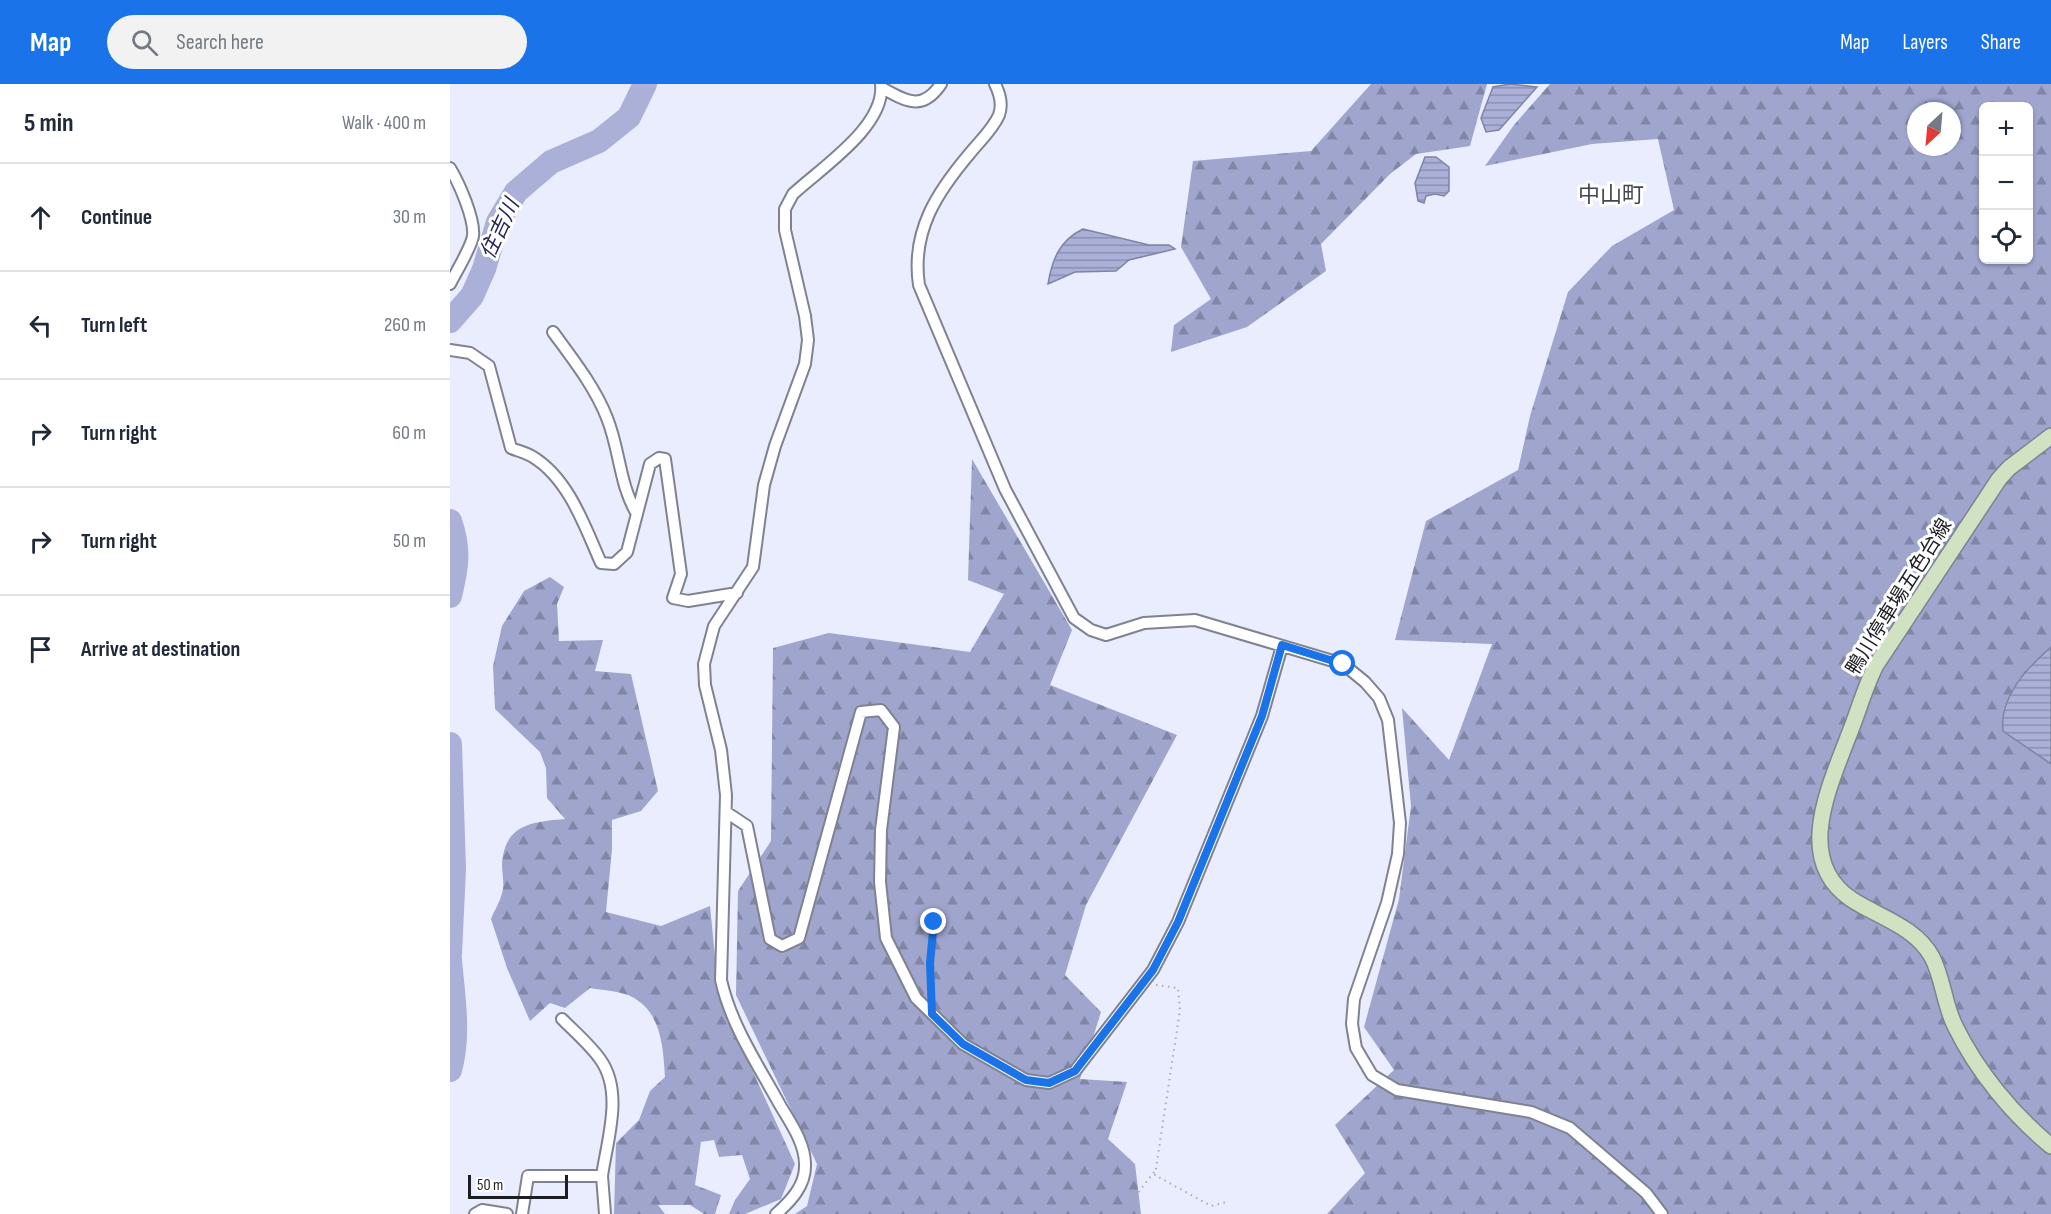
<!DOCTYPE html>
<meta charset="utf-8">
<style>
body{margin:0;font-family:"Sofia Sans Condensed","Noto Sans JP",sans-serif;background:#f2f2f3;color:#1f2937}
.controls{position:absolute;right:18px;top:18px;display:grid;overflow:hidden;border-radius:9px;box-shadow:0 2px 4px #0004}
.controls button{width:54px;height:54px;display:grid;place-items:center;padding:0;border:0;border-bottom:2px solid #e0e1e3;background:#fff;color:#1f2937;font:30px sans-serif}
.compass{position:absolute;left:1457px;top:18px;width:54px;height:54px;border-radius:50%;background:#fff;box-shadow:0 2px 4px #0004;rotate:206deg}
.scale{position:absolute;left:18px;bottom:15px;width:100px;box-sizing:border-box;padding-left:6px;border:3px solid #1d1e24;border-top:0;font-size:16px;line-height:21px;white-space:nowrap;color:#1d1e24;-webkit-text-stroke:4px #fff;paint-order:stroke}
.stop{position:absolute;width:18px;height:18px;margin:-14px;border:4px solid #1a73e8;border-radius:50%;background:#fff}
.stop.end{background:#1a73e8;border-color:#fff;box-shadow:0 2px 6px #0008}
.list{margin:0;padding:0;list-style:none}
h2{display:flex;justify-content:space-between;align-items:center;height:78px;margin:0;padding:0 24px;font-size:26px}
h2 small{font-size:20px;font-weight:400;color:#747a83}
.list li{display:grid;grid-template-columns:39px 1fr auto;gap:18px;align-items:center;box-sizing:border-box;height:108px;padding:0 24px;border-top:2px solid #e0e1e3}
.list b{display:block;font-size:22px;white-space:nowrap}
.list em{font-size:20px;font-style:normal;color:#747a83}
.icon{flex:none;width:33px;height:33px;fill:none;stroke:currentColor;stroke-width:2;stroke-linecap:round;stroke-linejoin:round}
.map{position:relative;flex:none;width:1601px;height:1130px;overflow:hidden}
header{display:flex;align-items:center;gap:36px;box-sizing:border-box;height:84px;padding:0 30px;background:#1a73e8;color:#fff}
header strong{font-size:28px}
nav{display:flex;gap:33px;margin-inline-start:auto;font-size:21px}
.search{width:420px;height:54px;background:#f2f2f3;display:flex;align-items:center;gap:15px;box-sizing:border-box;padding:0 21px;border-radius:33px;color:#747a83;font-size:22px}
main{display:flex}
aside{flex:1;background:#fff}
.map>svg:first-child{display:block}
.forest{fill:url(#forest-firs);fill-rule:evenodd}
.water{fill:url(#water-rules);stroke:#8084a2;stroke-width:1.5}
.lines{fill:none;stroke-linecap:round;stroke-linejoin:round}
.river{stroke:#aab0d8;stroke-width:24}
.street-casing{stroke:#7f8291;stroke-width:14}
.secondary-casing{stroke:#7f8291;stroke-width:18}
.path{stroke:#a8aab8;stroke-width:2;stroke-dasharray:1.5 4.5;stroke-linecap:butt}
.street{stroke:#fff;stroke-width:10}
.secondary{stroke:#d1e2c2;stroke-width:15}
.route{stroke:#1a73e8;stroke-width:8}
.labels{text-anchor:middle;dominant-baseline:central;stroke-width:6;stroke-linejoin:round;paint-order:stroke}
.street-label{font-size:20px;fill:#1d1e24;stroke:#fff}
.water-label{font-size:21px;font-style:italic;fill:#262759;stroke:#fff}
.quarter-label{font-size:22px;fill:#444654;stroke:#fff}
</style>
<header>
<strong>Map</strong>
<div class="search"><svg class="icon" aria-label="search" viewBox="0 0 24 24"><circle cx="10" cy="10" r="6"/><path d="M15 15l6 6"/></svg>Search here</div>
<nav><a>Map</a><a>Layers</a><a>Share</a></nav>
</header>
<main>
<aside>
<h2>5 min<small>Walk · 400 m</small></h2>
<ul class="list">
<li><svg class="icon" aria-label="ahead" viewBox="0 0 24 24"><path d="M12 20V5M6 11l6-6 6 6"/></svg><div><b>Continue</b></div><em>30 m</em></li>
<li><svg class="icon" aria-label="left" viewBox="0 0 24 24"><path d="M17 20v-9H6M10 6l-5 5 5 5"/></svg><div><b>Turn left</b></div><em>260 m</em></li>
<li><svg class="icon" aria-label="right" viewBox="0 0 24 24"><path d="M7 20v-9h11M14 6l5 5-5 5"/></svg><div><b>Turn right</b></div><em>60 m</em></li>
<li><svg class="icon" aria-label="right" viewBox="0 0 24 24"><path d="M7 20v-9h11M14 6l5 5-5 5"/></svg><div><b>Turn right</b></div><em>50 m</em></li>
<li><svg class="icon" aria-label="arrive" viewBox="0 0 24 24"><path d="M6 21V4h12l-3 4 3 4H6"/></svg><div><b>Arrive at destination</b></div></li>
</ul>
</aside>
<div class="map">
<svg width="1601" height="1130" viewBox="0 0 1601 1130">
<defs>
<pattern id="forest-firs" width="22" height="20" patternUnits="userSpaceOnUse" patternTransform="scale(1.5)"><rect width="22" height="20" fill="#9fa5cd"/><path d="M5 1l3.5 6h-7zM16 11l3.5 6h-7z" fill="#8186a6"/></pattern>
<pattern id="water-rules" width="6" height="5" patternUnits="userSpaceOnUse" patternTransform="scale(1.5)"><rect width="6" height="5" fill="#aab0d8"/><path d="M0 2.5h6" fill="none" stroke="#8a8faf"/></pattern>
</defs>
<rect width="100%" height="100%" fill="#eaedfe"/>
<!-- forest -->
<path class="forest" d="M921,0H1037L1020,62L966,70L940,90L871,160L876,187L797,243L721,268L724,241L761,215L731,163L743,77L861,67Z
M1100,0H1601V1130H877L915,1089L885,1041L944,986L914,943L949,815L961,722L952,624L999,676L1042,560L945,556L976,437L1068,386L1080,332L1118,208L1162,162L1224,126L1208,55L1142,60L1035,82L1064,41ZM1534,22H1578V176H1534ZM1466,27H1502V63H1466Z
M522,375L622,546L600,601L727,651L636,821L615,891L651,928L630,995L677,998L658,1055L685,1080L691,1130H345L357,1122L367,1080L286,911L288,807L321,757L323,564L379,549L520,568L554,510L518,496Z
M100,493L114,503L107,520L109,557L153,556L145,587L181,590L208,707L191,727L162,736V765L156,828L211,842L260,822L269,913L345,1080L331,1115L295,1130H279L285,1116L300,1095L292,1071L269,1073L264,1056L251,1058L245,1101L271,1111L265,1130H254L240,1121H208L215,1130H164L166,1059L189,1036L200,1007L215,993C213,961 211,925 178,911C167,907 152,906 140,904L115,924L100,919L80,937L57,884L41,835C44,827 50,818 52,809C55,801 52,790 52,781C54,740 82,738 115,735L97,714L96,684L90,668L45,625L43,582L52,542L74,507Z"/>
<!-- water -->
<path class="water" d="M1060,0L1087,3L1049,46L1036,48L1031,34L1043,3Z
M975,73H986L999,83V107L994,112L985,110L976,112L974,119L968,117L965,99Z
M633,145L699,161H719L725,165L679,176L666,187L625,188L598,200C602,175 610,156 633,145Z
M1601,563V680L1553,647C1549,613 1577,584 1601,563Z"/>
<g class="lines">
<!-- river -->
<path class="river" d="M0,237L22,212L34,185L48,138L66,108L101,78L149,57L179,33L195,0
M0,437C10,466 7,483 0,512
M0,660L4,785L0,870
M0,876C3,912 10,950 0,986"/>
<defs>
<path id="street" d="M545,0C550,10 553,20 549,31C543,45 530,57 521,68C487,108 461,147 469,201L555,405L624,534L641,546L656,551L694,539L745,536L893,580L915,598L929,614L938,636L950,739L948,770L937,819L904,915L902,940L906,964L922,991L947,1006L1081,1028L1120,1044L1196,1109L1212,1130
M432,4C456,17 472,28 491,0
M0,84C9,99 25,135 23,152C21,164 6,188 0,200
M103,248C122,274 145,303 157,334C170,366 169,400 187,430
M0,266L20,269L39,282L61,364C68,367 77,369 83,373C119,395 135,443 151,479L164,480L177,468L200,380L209,374L215,375L231,490L223,514L238,517L287,509
M276,728L297,742L320,855L332,862L349,854L411,628L431,626L444,643L431,746L430,798L436,854L466,914L513,960L576,996L599,999L625,987L703,886L728,838L812,632L832,562
M152,1092L155,1130
M25,1130L32,1126L57,1130
M72,1130L78,1092H152C157,1056 174,1008 150,975C140,961 125,948 112,935
M326,1130C341,1117 356,1101 355,1080C355,1059 340,1038 330,1021C308,981 281,941 271,896L276,711L271,666L255,601L254,580L264,542L303,483L314,401L325,362L355,280L358,256L355,232L335,146V125L343,110C371,84 436,42 431,0"/>
<path id="secondary" d="M1601,352L1559,384L1549,395L1426,581C1414,605 1408,629 1398,653C1379,704 1344,776 1401,815C1428,833 1465,842 1482,873C1493,894 1494,920 1505,942C1527,987 1562,1030 1601,1062"/>
</defs>
<!-- street casing -->
<use href="#street" class="street-casing"/>
<!-- secondary casing -->
<use href="#secondary" class="secondary-casing"/>
<!-- path -->
<path class="path" d="M706,901L728,904L730,926L705,1091L761,1122L777,1118
M481,912C479,874 483,840 491,804L568,585L577,536
M679,1130L685,1113L704,1088"/>
<!-- street -->
<use href="#street" class="street"/>
<!-- secondary -->
<use href="#secondary" class="secondary"/>
</g>
<g class="lines">
<!-- route -->
<path class="route" d="M484,838L480,879L482,930L513,960L576,996L599,999L625,987L703,886L728,838L812,632L832,561L893,580"/>
</g>
<g class="labels">
<!-- street labels -->
<g class="street-label">
<text transform="translate(1449 513) rotate(-58)">鴨川停車場五色台線</text>
</g>
<!-- water labels -->
<g class="water-label">
<text transform="translate(50 145) rotate(-65)">住吉川</text>
</g>
<!-- quarter labels -->
<g class="quarter-label">
<text x="1161" y="111">中山町</text>
</g>
</g>
</svg>
<div class="controls">
<button>+</button>
<button>−</button>
<button><svg class="icon" aria-label="locate" viewBox="0 0 24 24"><circle cx="12" cy="12" r="6"/><path d="M12 2v4M12 18v4M2 12h4M18 12h4"/></svg></button>
</div>
<svg class="compass" viewBox="-18 -18 36 36"><path d="M0-13l5 13h-10z" fill="#e53935"/><path d="M0 13l5-13h-10z" fill="#747a83"/></svg>
<div class="scale">50 m</div>
<div class="stop" style="left:893px;top:580px"></div>
<div class="stop end" style="left:484px;top:838px"></div>
</div>
</main>
